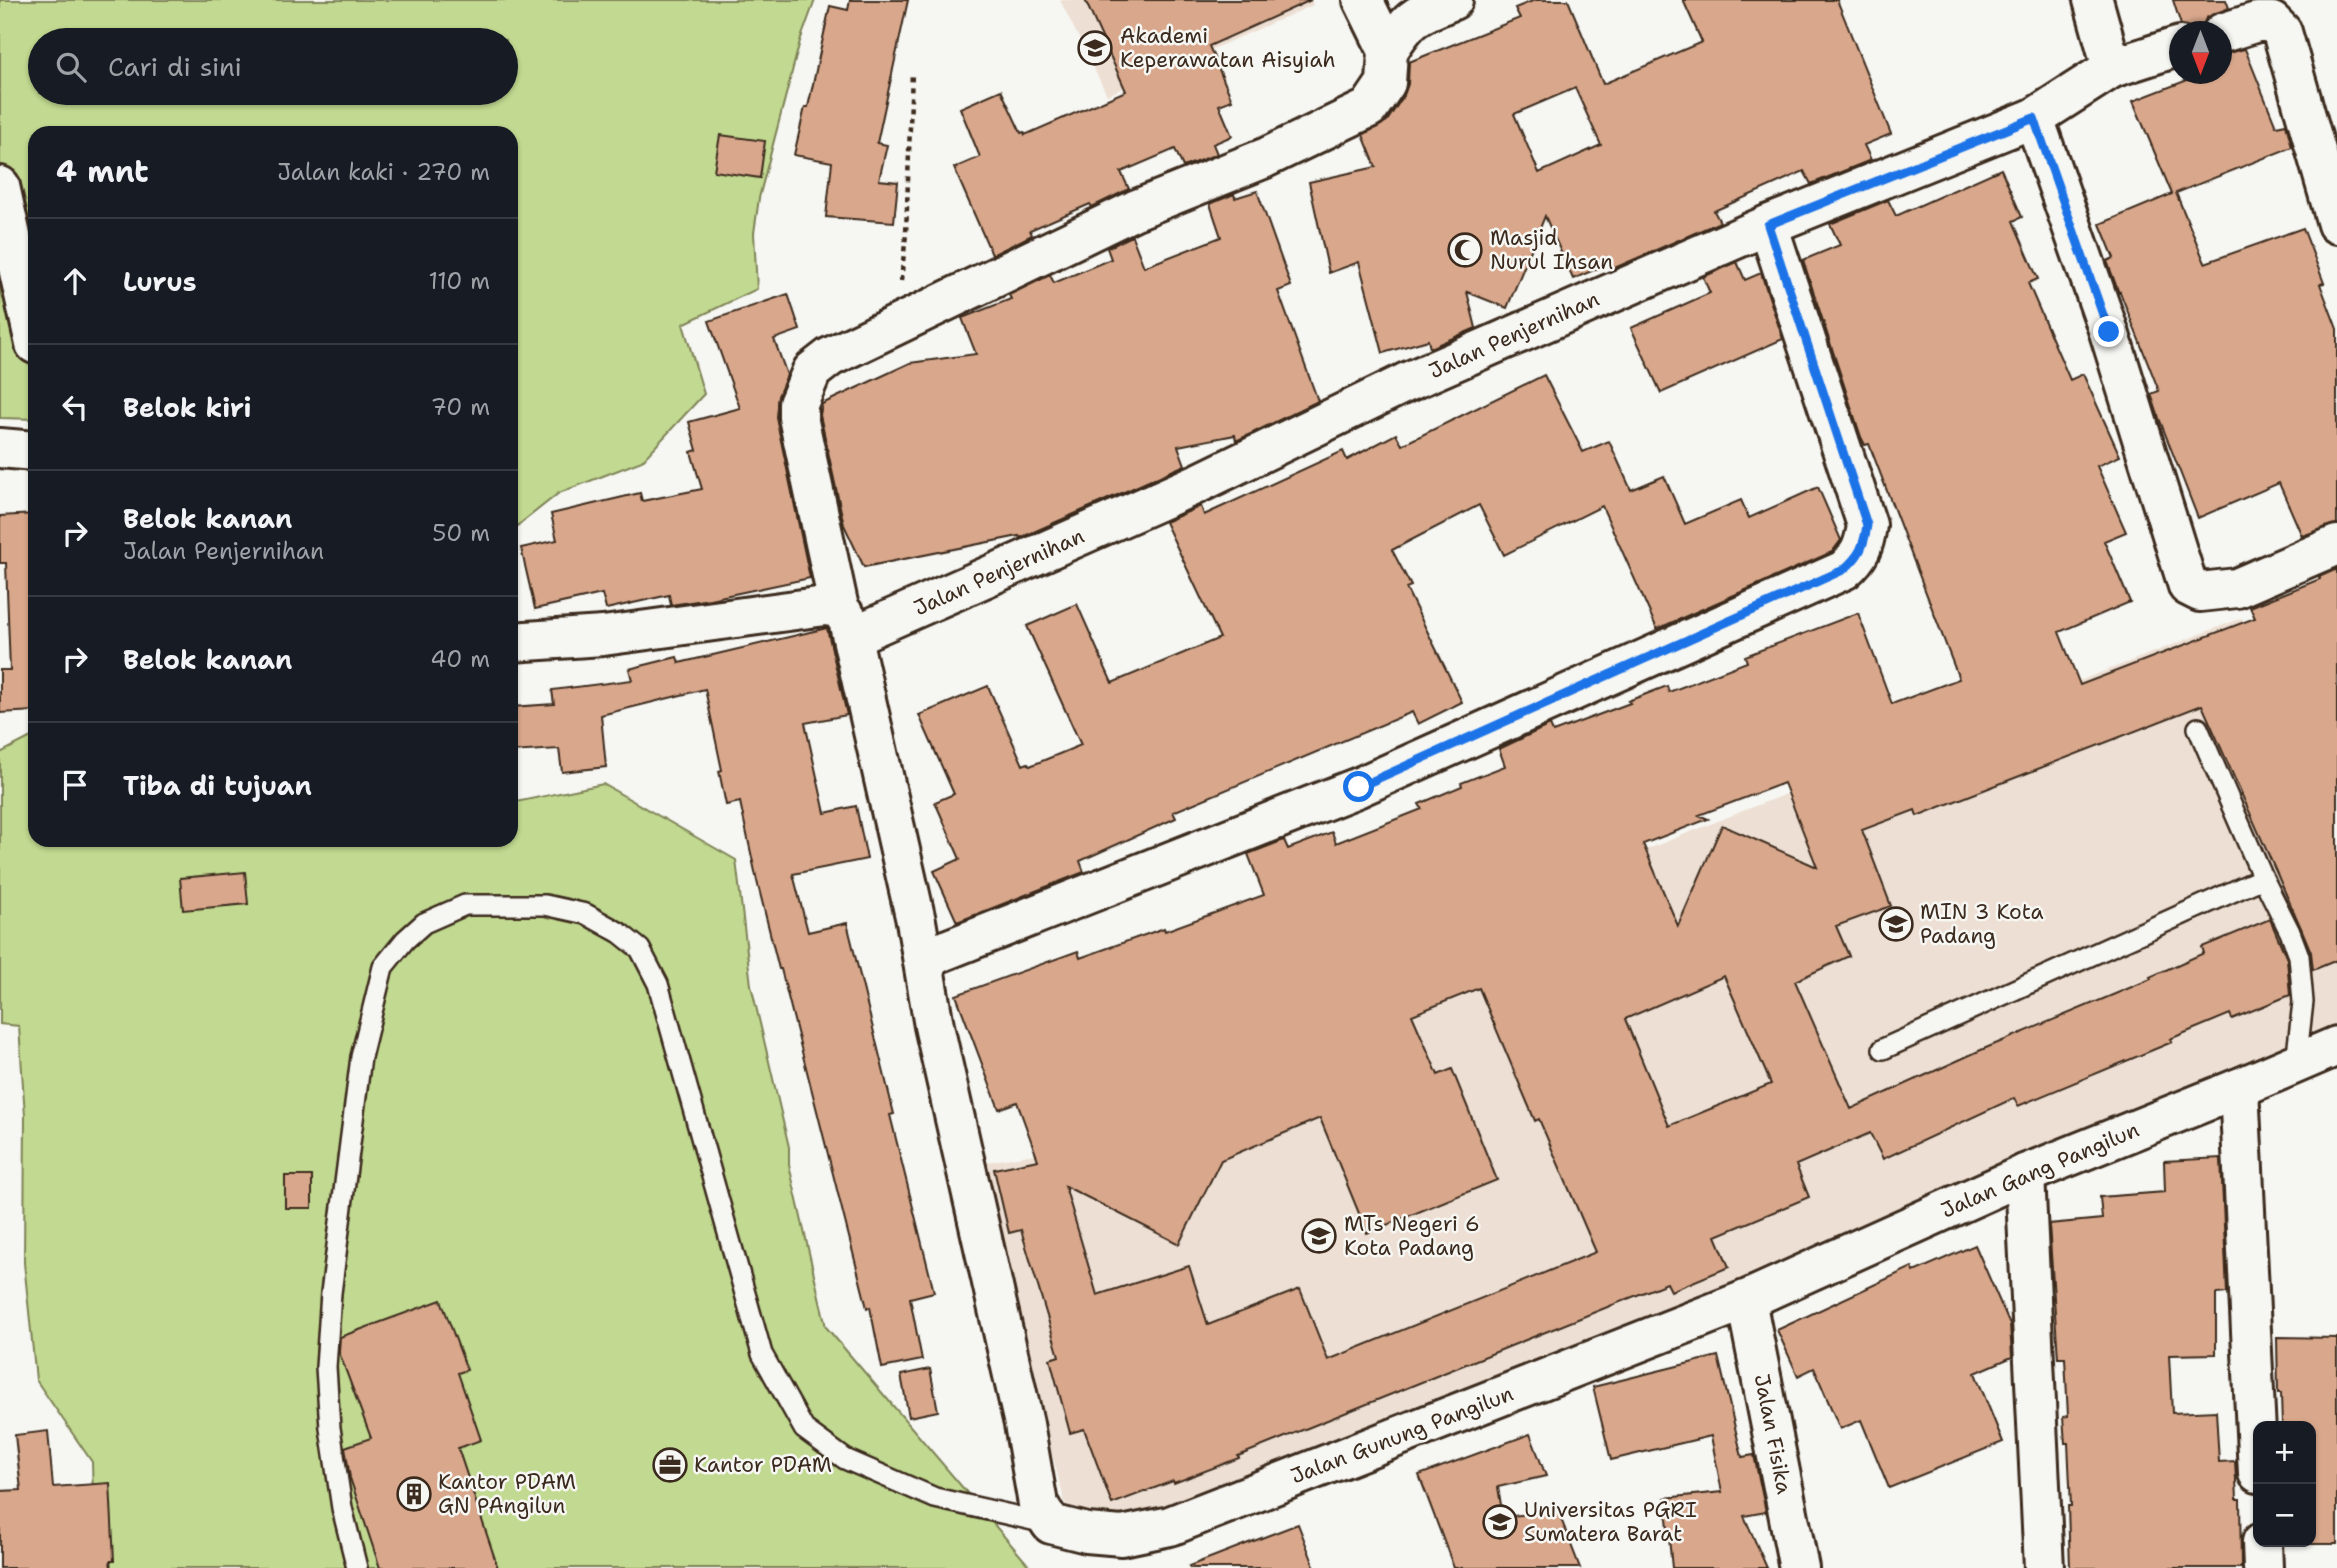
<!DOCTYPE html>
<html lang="id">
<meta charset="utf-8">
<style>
body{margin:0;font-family:"Shantell Sans",sans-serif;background:#242831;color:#f1f3f6}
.controls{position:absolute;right:21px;bottom:21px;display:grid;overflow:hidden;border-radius:14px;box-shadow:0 2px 5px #0004}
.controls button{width:63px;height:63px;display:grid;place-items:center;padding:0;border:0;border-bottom:2px solid #363941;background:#171b24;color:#f1f3f6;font:35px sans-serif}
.compass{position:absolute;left:2169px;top:21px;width:63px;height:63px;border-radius:50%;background:#171b24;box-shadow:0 2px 5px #0004;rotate:180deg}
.stop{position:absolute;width:21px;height:21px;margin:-16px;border:5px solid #1a73e8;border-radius:50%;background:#fff}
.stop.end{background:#1a73e8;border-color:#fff;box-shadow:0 2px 7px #0008}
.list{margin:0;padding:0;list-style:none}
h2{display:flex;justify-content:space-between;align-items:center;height:91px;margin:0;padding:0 28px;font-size:30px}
h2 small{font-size:23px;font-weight:400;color:#9ea1a6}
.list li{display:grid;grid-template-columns:46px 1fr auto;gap:21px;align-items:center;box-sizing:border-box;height:126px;padding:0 28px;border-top:2px solid #363941}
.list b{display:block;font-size:26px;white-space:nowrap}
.list p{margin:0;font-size:23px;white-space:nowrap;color:#9ea1a6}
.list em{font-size:23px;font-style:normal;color:#9ea1a6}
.icon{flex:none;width:38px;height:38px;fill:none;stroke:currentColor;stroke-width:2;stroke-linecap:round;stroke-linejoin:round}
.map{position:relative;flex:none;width:2337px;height:1568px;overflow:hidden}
.search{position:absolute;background:#171b24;box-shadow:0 2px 5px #0004;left:28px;top:28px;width:490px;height:77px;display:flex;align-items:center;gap:18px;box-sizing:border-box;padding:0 24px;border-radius:38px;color:#9ea1a6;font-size:26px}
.panel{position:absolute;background:#171b24;box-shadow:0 2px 5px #0004;left:28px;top:126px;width:490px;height:721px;border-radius:21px}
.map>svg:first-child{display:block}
.built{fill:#eddfd3}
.green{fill:#c1d990;stroke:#7e8257;stroke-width:2;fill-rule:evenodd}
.building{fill:#d9a88c;stroke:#3b2a1e;stroke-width:2;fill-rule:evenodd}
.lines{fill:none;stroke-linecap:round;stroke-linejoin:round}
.service-casing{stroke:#3b2a1e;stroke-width:24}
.minor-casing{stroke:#3b2a1e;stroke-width:44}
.tertiary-casing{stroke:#3b2a1e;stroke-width:44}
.path{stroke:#3b2a1e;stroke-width:4.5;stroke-dasharray:5 5;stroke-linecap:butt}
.service{stroke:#f6f6f2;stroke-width:19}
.minor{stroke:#f6f6f2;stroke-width:38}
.tertiary{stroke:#f6f6f2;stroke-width:38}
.route{stroke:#1a73e8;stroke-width:9}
.labels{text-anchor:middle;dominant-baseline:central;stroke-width:5;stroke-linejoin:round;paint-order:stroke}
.poi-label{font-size:21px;fill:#3b2a1e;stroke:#f6f6f2;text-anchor:start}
.street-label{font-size:21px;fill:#3b2a1e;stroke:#f6f6f2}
</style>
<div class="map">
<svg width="2337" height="1568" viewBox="0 0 2337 1568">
<rect width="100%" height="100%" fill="#f6f6f2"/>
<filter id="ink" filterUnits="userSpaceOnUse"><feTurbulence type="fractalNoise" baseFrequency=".0143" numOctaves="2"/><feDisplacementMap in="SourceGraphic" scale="14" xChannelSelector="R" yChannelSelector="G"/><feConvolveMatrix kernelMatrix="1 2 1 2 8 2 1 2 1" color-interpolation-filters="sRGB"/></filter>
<g filter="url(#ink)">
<!-- built -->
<path class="built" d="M1060,0H1085L1124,84L1285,12L1280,0H1311L1313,5L1107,95Z
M2242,618L2337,856V1025L1673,1308L1615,1328L1126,1526L1089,1524L1066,1507L976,1164L1082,1146L1578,877L1763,803Z"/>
<!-- green -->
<path class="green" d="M0,0H815L800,41L759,198L754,233L757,289L683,324L704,394L642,461L559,493L516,527L511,535V133H35V419L0,418ZM40,40H506V93H40Z
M35,735V840H511V803L603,784L736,860L751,985L789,1147V1165L826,1327L1031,1568H95L92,1462L36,1380L24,1263L25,1116L19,1026L0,1024V753Z"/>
<!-- building -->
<path class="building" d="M850,0H908L877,143L887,145L879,180L898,182L894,222L826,217L832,162L794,155L805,107H808L830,6L848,10Z
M1085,0H1311L1209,46L1232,100L1219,105L1232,136L1213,144L1217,154L1183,167L1175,149L1121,172L1129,189L1092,207L1090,204L1030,230L1032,235L992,255L954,168L980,157L960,108L1001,90L1021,133L1024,132L1025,135L1126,91Z
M1535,0H1568L1603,84L1702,42L1683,0H1837L1891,134L1864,145L1871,160L1811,184L1804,171L1714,211L1720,222L1610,270L1608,264L1573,279L1545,216L1507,308L1467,292L1476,328L1430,348L1428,340L1383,353L1359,262L1329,273L1309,182L1376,167L1363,135L1387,121L1404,95L1408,84L1409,62L1520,18L1515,8ZM1575,88L1601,145L1539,173L1514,114Z
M2173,0H2226L2229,8L2206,18L2201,32H2196L2181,25Z
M2245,49L2276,126L2286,124L2292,147L2176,193L2205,263L2303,228L2324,283L2320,284L2337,329V524L2302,536L2279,483L2198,518L2159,418L2151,394L2159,391L2120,292L2119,293L2107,261L2114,258L2100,224L2172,194L2133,101L2198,76L2197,74H2222V54Z
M720,135L765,141L760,178L714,171Z
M2001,169L2022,217L2013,221L2038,279L2028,283L2070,380L2083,374L2120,456L2097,466L2126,532L2104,541L2130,602L2059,632L2080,685L2255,618L2250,607L2320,579L2319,577L2337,569V960L2313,970L2311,952L2301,928L2202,705L1917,816L1915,810L1862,830L1891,906L1836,926L1849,956L1795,981L1851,1109L1981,1050L2151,979L2150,977L2204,953L2202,947L2270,919L2287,959L2290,995L2232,1019L2230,1014L2170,1039L2172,1042L2018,1106L2014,1098L1883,1159L1870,1133L1796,1165L1809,1197L1716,1236L1729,1267L1671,1291L1667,1283L1238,1456L1239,1458L1174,1483L1173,1481L1112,1504L1084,1429L1070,1433L1050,1359L1059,1356L1021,1230L1009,1233L994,1169L1038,1160L1017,1102L999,1109L956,995L1078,951L1080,958L1164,928L1165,931L1264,895L1248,854L1284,840L1288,849L1332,832L1336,843L1422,809L1419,804L1462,786L1461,783L1505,766L1499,749L1550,725L1553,732L1630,703L1628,701L1667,686L1669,692L1747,662L1745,656L1858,613L1892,704L1959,679L1869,444L1865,445L1861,437L1803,260L1840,245L1830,224L1888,200L1896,216ZM1784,783L1817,867L1722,825L1678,926L1643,844L1708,819L1699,815ZM1724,976L1771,1084L1669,1126L1625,1019ZM1479,988L1535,1121L1539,1119L1596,1252L1328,1360L1300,1289L1208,1325L1189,1266L1097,1295L1065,1186L1179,1244L1221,1160L1320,1118L1367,1233L1497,1180L1452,1069L1438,1075L1412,1015Z
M1257,191L1291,286L1278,291L1318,401L1236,441L1235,435L1178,446L1185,465L1020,538L1019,536L864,567L844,525L820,415L822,404L910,363L976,354L962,318L1011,299L1009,295L1050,275L1054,283L1111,259L1107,248L1132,236L1144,267L1221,237L1210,204L1234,194L1235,198Z
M1737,262L1745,280L1761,273L1783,339L1661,393L1631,328L1710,293L1703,277Z
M788,294L800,330L774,339L787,375L778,396L776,417L810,578L710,599L671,605L669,595L606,609L602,594L535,609L521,548L557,540L551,514L640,493L642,501L702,489L691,452L697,450L689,422L740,408L709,321Z
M1544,375L1583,452L1609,441L1631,490L1664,476L1685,524L1741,500L1749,518L1818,487L1841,540L1832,552L1657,629L1602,506L1504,555L1479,505L1392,550L1411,586L1406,588L1462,702L1418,724L1412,712L1173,812L1176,818L1080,861L1084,872L957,922L934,871L960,859L935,802L954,794L919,715L988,686L1023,765L1028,763L1030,766L1081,745L1027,626L1077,604L1112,683L1220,638L1165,522L1201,506L1204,515L1343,451L1347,460L1396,434L1402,445Z
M35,514V711L0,713V670H10L6,563H0V516Z
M827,628L847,715L805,723L825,813L856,806L867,859L793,874L808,932L847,923L894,1114L890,1115L934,1292L910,1298L922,1360L882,1368L870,1307L867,1308L781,969H779L757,881L740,802L726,805L719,771L722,770L705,689L601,715L606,767L562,772L559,749L511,752V707L554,704L552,690L632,680L629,669L677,657L679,663Z
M245,872L248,904L183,910L180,878Z
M2221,1158L2227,1293L2216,1294V1354L2169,1355L2172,1413L2216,1411L2219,1462L2235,1461L2237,1499H2240L2241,1568H2070L2068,1506H2071L2068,1443H2065L2063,1417L2068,1416L2065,1358H2058L2049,1224L2102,1219L2100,1197L2165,1192L2164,1161Z
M285,1176H312V1208H285Z
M1975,1245L2010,1325L2012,1357L1975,1373L2003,1442L1889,1488L1861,1420L1840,1429L1814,1368L1798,1376L1777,1330L1912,1267L1914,1272Z
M441,1300L467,1370L458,1373L481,1440L458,1448L498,1568H380L350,1478L345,1447L371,1438L339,1352L340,1337Z
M2277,1337L2337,1338V1544H2311V1426H2282L2281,1393H2278Z
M1718,1356L1742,1457L1754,1455L1766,1512L1744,1516L1767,1568H1672L1665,1498L1722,1492L1711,1436L1611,1460L1593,1387Z
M930,1369L938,1411L909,1417L901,1375Z
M48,1431L53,1487L110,1483L114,1561H110L111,1568H0V1491L21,1490L15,1435Z
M1530,1434L1546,1476L1498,1487L1503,1517L1558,1511L1580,1568H1454L1419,1475Z
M1298,1524L1315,1568H1190L1189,1566Z"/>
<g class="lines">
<defs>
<path id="service" d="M2198,728L2263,878L2290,932L2299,956L2303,1002L2296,1063
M1883,1049L2263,878
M357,1568L342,1508L330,1428L326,1367L331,1293L361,1057L383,967L405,940L424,923L465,905H545L586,914L620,933L640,949L658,984L762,1354L804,1429L845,1459L935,1498L1050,1524"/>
<path id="minor" d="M2222,33L2257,22H2272L2282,32L2337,224
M1388,51C1411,15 1415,16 1453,0
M2112,68L2180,46
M2034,118L2109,332L2188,586L2200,592L2237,588L2337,545
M0,186L35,344
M839,608L798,417V404L812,371L830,357L1135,210L1265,158L1369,108L1386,83L1388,51L1363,0
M923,959L1359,787L1844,570C1860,556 1864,546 1867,525L1768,225
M2239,1088L2258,1473
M2025,1174L2044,1568
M1746,1300L1799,1568
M2262,1542L2263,1568"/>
<path id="tertiary" d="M0,448L35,451
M853,636L1199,483L1405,383L1768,225L2034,118L2112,68L2093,0
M511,642L603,636L825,606L839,608L848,620L916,921L934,1026L1024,1424L1038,1504L1051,1524L1087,1533L1122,1536L1170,1526L1746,1300L2025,1174L2239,1088L2337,1046"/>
</defs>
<!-- service casing -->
<use href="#service" class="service-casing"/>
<!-- minor casing -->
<use href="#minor" class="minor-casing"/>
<!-- tertiary casing -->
<use href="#tertiary" class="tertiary-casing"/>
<!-- path -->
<path class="path" d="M901,281L906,234L912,72"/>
<!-- service -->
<use href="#service" class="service"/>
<!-- minor -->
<use href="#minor" class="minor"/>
<!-- tertiary -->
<use href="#tertiary" class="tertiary"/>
</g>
</g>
<g class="lines" filter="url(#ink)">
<!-- route -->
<path class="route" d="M1359,787L1843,570C1860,556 1864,546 1867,525L1768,225L2034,118L2109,332"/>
</g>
<!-- icons -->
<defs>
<symbol id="university-ring" viewBox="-11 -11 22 22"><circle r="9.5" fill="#f6f6f2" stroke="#3b2a1e" stroke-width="1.5"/><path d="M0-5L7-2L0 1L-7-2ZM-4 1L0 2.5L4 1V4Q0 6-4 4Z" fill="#3b2a1e"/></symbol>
<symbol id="mosque-ring" viewBox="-11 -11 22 22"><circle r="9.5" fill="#f6f6f2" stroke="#3b2a1e" stroke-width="1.5"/><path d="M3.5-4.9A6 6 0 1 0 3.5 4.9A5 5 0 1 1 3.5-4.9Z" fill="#3b2a1e"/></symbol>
<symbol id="school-ring" viewBox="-11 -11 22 22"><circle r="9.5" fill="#f6f6f2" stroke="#3b2a1e" stroke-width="1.5"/><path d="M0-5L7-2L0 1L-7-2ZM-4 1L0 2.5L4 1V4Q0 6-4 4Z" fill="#3b2a1e"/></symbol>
<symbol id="office-ring" viewBox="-11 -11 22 22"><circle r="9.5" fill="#f6f6f2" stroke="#3b2a1e" stroke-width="1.5"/><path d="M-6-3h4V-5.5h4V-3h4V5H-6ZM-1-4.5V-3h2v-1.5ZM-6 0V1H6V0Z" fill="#3b2a1e"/></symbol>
<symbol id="building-ring" viewBox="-11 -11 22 22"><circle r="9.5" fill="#f6f6f2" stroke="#3b2a1e" stroke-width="1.5"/><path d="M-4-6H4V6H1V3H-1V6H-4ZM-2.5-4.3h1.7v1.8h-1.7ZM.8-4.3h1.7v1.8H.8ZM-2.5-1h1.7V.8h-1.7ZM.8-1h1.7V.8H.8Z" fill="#3b2a1e"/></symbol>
</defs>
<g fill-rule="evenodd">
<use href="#university-ring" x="1076" y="29" width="38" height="38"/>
<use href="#mosque-ring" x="1446" y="231" width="38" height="38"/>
<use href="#school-ring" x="1877" y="905" width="38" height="38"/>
<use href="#school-ring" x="1300" y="1217" width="38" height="38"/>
<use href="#office-ring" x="651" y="1446" width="38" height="38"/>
<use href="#building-ring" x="395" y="1475" width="38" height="38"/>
<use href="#university-ring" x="1481" y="1503" width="38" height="38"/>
</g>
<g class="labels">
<!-- poi labels -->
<g class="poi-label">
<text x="1120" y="36">Akademi<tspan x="1120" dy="24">Keperawatan Aisyiah</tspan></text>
<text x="1490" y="238">Masjid<tspan x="1490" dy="24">Nurul Ihsan</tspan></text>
<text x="1920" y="912">MIN 3 Kota<tspan x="1920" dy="24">Padang</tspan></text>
<text x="1344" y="1224">MTs Negeri 6<tspan x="1344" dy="24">Kota Padang</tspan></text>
<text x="694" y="1465">Kantor PDAM</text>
<text x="438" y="1482">Kantor PDAM<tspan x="438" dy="24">GN PAngilun</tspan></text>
<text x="1524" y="1510">Universitas PGRI<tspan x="1524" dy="24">Sumatera Barat</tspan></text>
</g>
<!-- street labels -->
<g class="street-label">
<text transform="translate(1514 335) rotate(-24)">Jalan Penjernihan</text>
<text transform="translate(999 572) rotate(-24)">Jalan Penjernihan</text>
<text transform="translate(2040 1170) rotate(-23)">Jalan Gang Pangilun</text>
<text transform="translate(1773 1434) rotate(79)">Jalan Fisika</text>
<text transform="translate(1402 1435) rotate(-21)">Jalan Gunung Pangilun</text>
</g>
</g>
</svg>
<div class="controls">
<button>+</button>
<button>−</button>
</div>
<svg class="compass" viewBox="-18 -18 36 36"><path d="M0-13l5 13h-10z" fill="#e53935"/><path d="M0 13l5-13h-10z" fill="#9ea1a6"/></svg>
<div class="stop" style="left:1359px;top:787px"></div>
<div class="stop end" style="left:2109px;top:332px"></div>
<div class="search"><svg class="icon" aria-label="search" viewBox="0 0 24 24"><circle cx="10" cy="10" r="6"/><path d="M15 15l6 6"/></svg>Cari di sini</div>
<section class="panel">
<h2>4 mnt<small>Jalan kaki · 270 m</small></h2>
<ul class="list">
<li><svg class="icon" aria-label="ahead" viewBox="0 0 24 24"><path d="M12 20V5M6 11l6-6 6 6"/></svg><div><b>Lurus</b></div><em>110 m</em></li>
<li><svg class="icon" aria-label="left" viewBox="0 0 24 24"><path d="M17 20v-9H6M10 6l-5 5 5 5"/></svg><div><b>Belok kiri</b></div><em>70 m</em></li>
<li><svg class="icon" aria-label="right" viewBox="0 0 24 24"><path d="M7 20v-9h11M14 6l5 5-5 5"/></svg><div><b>Belok kanan</b><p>Jalan Penjernihan</p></div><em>50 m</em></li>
<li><svg class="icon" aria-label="right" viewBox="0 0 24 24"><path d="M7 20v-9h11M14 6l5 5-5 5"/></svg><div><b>Belok kanan</b></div><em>40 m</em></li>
<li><svg class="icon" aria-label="arrive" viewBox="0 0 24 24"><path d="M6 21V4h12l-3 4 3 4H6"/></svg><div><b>Tiba di tujuan</b></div></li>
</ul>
</section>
</div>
